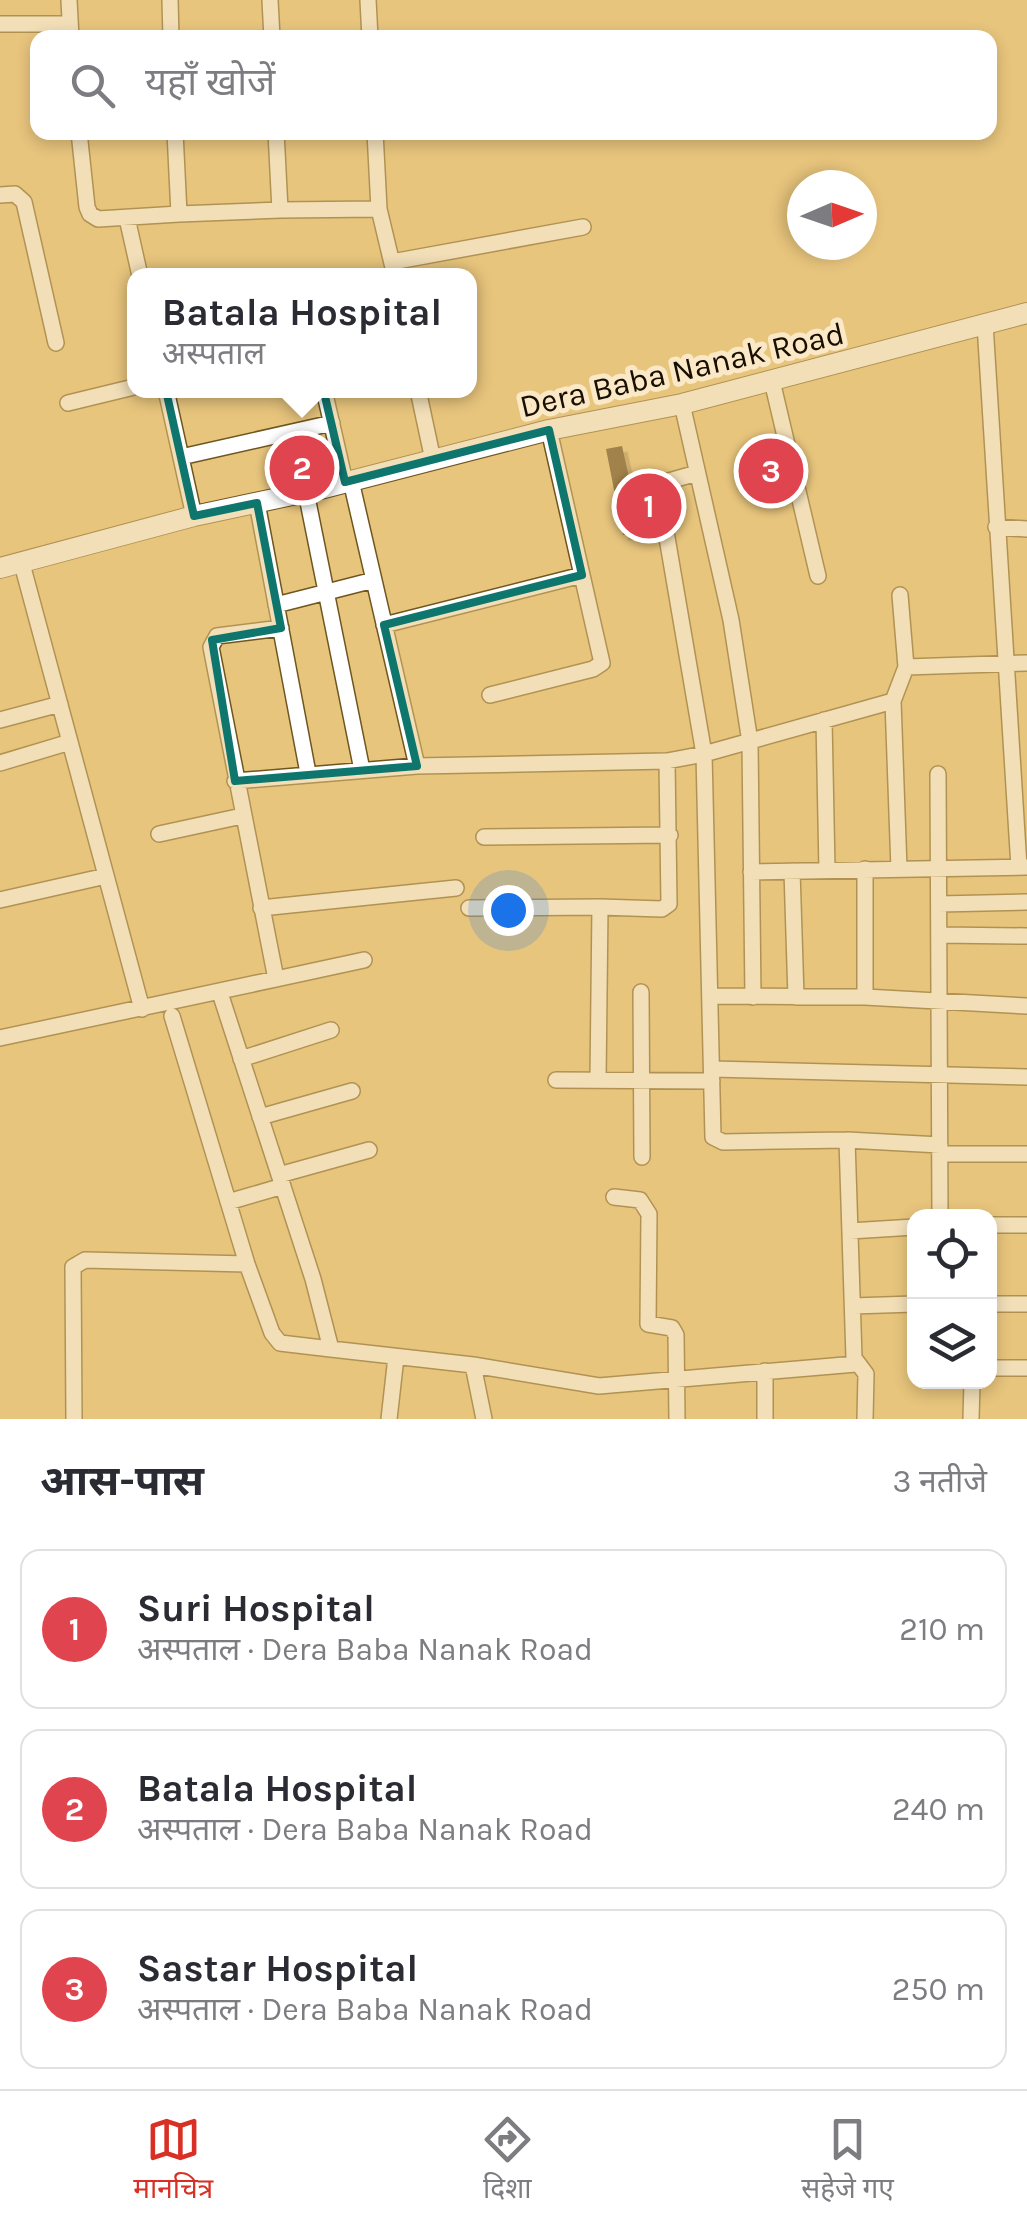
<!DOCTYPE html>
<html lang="hi">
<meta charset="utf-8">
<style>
body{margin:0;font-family:Karla,"Noto Sans Devanagari",sans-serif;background:#f7f7f7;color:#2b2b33}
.controls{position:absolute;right:30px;bottom:30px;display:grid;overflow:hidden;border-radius:20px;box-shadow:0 5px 15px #0003}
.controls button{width:90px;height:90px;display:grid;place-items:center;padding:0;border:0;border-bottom:2px solid #e1e1e2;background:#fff;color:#2b2b33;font:50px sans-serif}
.compass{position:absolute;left:787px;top:170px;width:90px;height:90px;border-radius:50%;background:#fff;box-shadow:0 5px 15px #0003;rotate:88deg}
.you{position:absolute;left:508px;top:910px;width:35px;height:35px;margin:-25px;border:8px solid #fff;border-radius:50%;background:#1a73e8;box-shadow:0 0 0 15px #1a73e833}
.badge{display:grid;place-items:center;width:65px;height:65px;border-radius:50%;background:#d93025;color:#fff;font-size:32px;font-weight:700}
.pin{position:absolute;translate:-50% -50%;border:5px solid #fff;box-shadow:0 2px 10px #0006}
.popup{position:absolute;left:127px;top:268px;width:350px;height:130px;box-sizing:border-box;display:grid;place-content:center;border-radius:20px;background:#fff;filter:drop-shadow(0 2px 8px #0005);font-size:32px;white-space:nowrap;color:#7c7c81}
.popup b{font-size:38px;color:#2b2b33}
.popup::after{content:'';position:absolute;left:50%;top:100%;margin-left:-20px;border:20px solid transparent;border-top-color:#fff}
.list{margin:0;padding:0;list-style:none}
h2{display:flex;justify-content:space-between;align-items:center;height:130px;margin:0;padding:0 40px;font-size:42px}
h2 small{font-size:32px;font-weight:400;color:#7c7c81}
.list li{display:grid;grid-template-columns:65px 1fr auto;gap:30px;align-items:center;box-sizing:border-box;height:160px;margin:0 20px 20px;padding:0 20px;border:2px solid #e1e1e2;border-radius:20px}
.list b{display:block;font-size:38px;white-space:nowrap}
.list p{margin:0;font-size:32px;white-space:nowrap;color:#7c7c81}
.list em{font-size:32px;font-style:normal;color:#7c7c81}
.icon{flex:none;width:55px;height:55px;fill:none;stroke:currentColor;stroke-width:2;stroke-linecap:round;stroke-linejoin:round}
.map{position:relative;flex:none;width:1027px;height:1419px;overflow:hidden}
.search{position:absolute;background:#fff;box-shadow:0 5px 15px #0003;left:30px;right:30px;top:30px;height:110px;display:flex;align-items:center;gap:25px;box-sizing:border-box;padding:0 35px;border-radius:20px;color:#7c7c81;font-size:38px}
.sheet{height:670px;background:#fff}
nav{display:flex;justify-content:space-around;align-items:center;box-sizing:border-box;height:140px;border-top:2px solid #e1e1e2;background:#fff;font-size:28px;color:#7c7c81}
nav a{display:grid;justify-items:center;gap:5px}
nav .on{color:#d93025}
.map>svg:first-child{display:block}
.building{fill:#4d3011;filter:url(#shadow)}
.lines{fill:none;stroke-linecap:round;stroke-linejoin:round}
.minor-casing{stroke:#6f561f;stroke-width:18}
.major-casing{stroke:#6f561f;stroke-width:22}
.minor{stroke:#fff;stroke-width:15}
.major{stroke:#fff;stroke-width:20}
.marked{fill:none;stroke:#0f766e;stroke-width:8;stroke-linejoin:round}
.labels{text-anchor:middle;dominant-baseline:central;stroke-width:10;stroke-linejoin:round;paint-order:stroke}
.street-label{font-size:32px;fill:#180f00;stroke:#fae8c6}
</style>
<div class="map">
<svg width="1027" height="1419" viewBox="0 0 1027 1419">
<defs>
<filter id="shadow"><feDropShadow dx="5.5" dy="5.5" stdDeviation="0" flood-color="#0004"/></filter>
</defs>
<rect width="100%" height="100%" fill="#e8c57d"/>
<!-- building -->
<path class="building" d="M622,446L633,495L648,492L654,528L623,535L606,449Z
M776,449L786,488L752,496L743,457Z"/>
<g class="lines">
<defs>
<path id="minor" d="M69,0L71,38
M170,0L171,38
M270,0L272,38
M368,0L370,38
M0,24H70
M79,132L87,207L90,214L98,219L179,214L175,132
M276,132L280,210L379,209
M375,132L379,209L395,276
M0,195L15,194L24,202L56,343
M179,214L280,210
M127,218L140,276
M392,262L583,227
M985,324L1019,867
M772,381L818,576
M166,390L194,516
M324,390L345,482
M418,390L433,460
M68,403L134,387
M682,404L731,620L750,742L753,997
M181,457L332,423
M697,473L662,483L659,491L704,754L713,1137L723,1142L847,1140L940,1145
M351,481L417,766
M306,492L362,770
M257,503L308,773
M996,527L1027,529
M22,564L142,1009
M276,605L374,580
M384,625L582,575
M906,667L1027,663
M490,695L593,669L602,663L549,430
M0,720L60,704
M824,720L827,870
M0,763L70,742
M938,774L940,1216
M235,781L417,766L667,761L704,754L893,701
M159,834L242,816
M484,837L670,835
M899,869L893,701L906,667L900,595
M792,871L796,997
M751,872L1027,867
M0,900L106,876
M939,904L1027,902
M261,908L456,888
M469,908L600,907
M939,935L1027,936
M276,979L364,960
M641,992L642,1157
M220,993L313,1279L331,1349L473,1365L599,1386L856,1364
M711,996L865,997L1027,1006
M865,997V869
M172,1016L247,1264L272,1333L280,1343L331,1349
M0,1038L276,979L211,647L217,636L281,628
M241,1059L331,1030
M712,1069L1027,1077
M556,1080L712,1081
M598,1080L600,907L662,909L669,904L667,761
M260,1117L352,1091
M847,1140L854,1358L866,1374L865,1419
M940,1154H1027
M279,1175L369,1150
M614,1197L640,1200L649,1214L648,1324L672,1328L676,1335L677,1419
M228,1202L283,1186
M990,1225H1027
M850,1231L914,1227
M990,1304H1027
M853,1306L914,1304
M473,1365L484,1419
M990,1368H1027
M765,1371V1419
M74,1419L73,1267L85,1260L247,1264
M389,1419L396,1357
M971,1419L972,1382"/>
<path id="major" d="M0,568L194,516L320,489L549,430L682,404L1027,313"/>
</defs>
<!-- minor casing -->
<use href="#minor" class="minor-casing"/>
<!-- major casing -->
<use href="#major" class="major-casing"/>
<!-- minor -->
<use href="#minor" class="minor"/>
<!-- major -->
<use href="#major" class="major"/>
</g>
<!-- marked area -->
<path d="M0 0H1027V1419H0ZM316,358L345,482L549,430L582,575L384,625L417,766L235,781L212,640L281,628L257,503L194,516L167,395Z" fill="#e8c57d" fill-opacity=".55" fill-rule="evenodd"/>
<path class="marked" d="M316,358L345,482L549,430L582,575L384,625L417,766L235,781L212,640L281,628L257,503L194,516L167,395Z"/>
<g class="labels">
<!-- street labels -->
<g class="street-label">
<text transform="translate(682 370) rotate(-13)">Dera Baba Nanak Road</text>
</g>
</g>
</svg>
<div class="controls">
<button><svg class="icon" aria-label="locate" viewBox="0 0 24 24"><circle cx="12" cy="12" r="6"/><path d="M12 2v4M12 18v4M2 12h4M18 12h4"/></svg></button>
<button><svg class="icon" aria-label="layers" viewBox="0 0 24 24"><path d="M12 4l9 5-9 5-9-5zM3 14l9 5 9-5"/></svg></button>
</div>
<svg class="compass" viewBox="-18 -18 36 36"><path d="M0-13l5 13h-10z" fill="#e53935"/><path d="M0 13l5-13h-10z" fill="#7c7c81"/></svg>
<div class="you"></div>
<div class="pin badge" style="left:649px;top:506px;background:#e0444e">1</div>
<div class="pin badge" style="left:302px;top:468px;background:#e0444e">2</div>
<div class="popup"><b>Batala Hospital</b>अस्पताल</div>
<div class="pin badge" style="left:771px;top:471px;background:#e0444e">3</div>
<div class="search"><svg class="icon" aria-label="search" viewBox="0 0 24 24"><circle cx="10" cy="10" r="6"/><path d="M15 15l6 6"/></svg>यहाँ खोजें</div>
</div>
<section class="sheet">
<h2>आस-पास<small>3 नतीजे</small></h2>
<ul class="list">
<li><span class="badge" style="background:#e0444e">1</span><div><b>Suri Hospital</b><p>अस्पताल · Dera Baba Nanak Road</p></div><em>210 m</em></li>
<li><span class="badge" style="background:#e0444e">2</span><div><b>Batala Hospital</b><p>अस्पताल · Dera Baba Nanak Road</p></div><em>240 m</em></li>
<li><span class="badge" style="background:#e0444e">3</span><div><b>Sastar Hospital</b><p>अस्पताल · Dera Baba Nanak Road</p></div><em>250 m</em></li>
</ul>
</section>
<nav>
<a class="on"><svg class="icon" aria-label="map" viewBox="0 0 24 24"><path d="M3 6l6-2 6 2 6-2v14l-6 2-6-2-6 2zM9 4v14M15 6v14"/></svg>मानचित्र</a>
<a><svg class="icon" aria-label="directions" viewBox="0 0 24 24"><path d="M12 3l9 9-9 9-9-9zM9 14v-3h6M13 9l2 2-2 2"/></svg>दिशा</a>
<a><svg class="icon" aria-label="saved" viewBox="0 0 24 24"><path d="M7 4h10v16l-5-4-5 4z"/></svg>सहेजे गए</a>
</nav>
